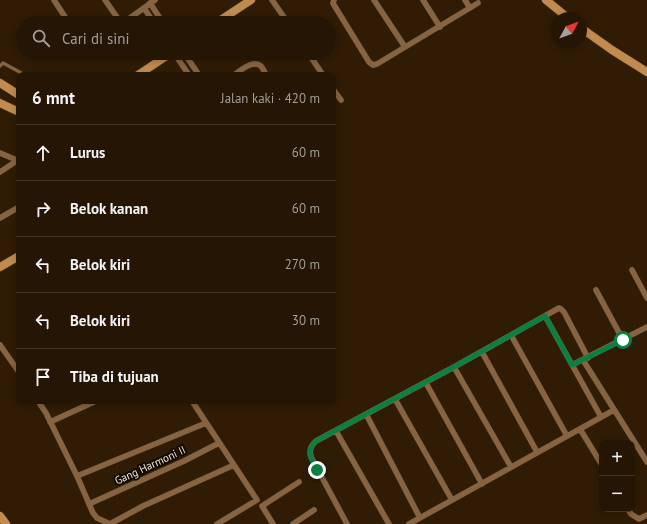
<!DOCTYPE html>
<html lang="id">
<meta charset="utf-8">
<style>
body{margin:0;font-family:"PT Sans",sans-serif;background:#302213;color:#f1f3f6}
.controls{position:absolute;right:12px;bottom:12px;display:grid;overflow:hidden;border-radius:8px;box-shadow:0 2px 6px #0003}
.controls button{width:36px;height:36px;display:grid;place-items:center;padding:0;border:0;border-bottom:1px solid #413426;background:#241504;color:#f1f3f6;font:20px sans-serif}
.compass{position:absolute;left:551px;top:12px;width:36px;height:36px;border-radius:50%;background:#241504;box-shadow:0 2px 6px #0003;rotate:49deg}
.stop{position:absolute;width:12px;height:12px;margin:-9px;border:3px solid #0b8043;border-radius:50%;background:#fff}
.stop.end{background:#0b8043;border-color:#fff;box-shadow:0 1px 4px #0008}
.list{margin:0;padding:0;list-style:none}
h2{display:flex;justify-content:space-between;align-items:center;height:52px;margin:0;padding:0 16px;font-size:17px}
h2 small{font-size:13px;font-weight:400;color:#a39f9a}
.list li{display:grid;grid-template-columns:26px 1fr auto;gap:12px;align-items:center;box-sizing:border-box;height:56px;padding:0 16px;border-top:1px solid #413426}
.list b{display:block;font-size:15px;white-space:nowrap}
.list em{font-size:13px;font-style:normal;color:#a39f9a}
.icon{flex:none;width:22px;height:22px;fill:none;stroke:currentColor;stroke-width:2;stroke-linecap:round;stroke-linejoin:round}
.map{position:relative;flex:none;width:647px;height:524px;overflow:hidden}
.search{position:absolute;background:#241504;box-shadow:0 2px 6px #0003;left:16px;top:16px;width:320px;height:44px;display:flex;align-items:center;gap:10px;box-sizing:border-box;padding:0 14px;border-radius:22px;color:#a39f9a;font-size:15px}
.panel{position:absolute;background:#241504;box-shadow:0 2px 6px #0003;left:16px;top:72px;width:320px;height:332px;border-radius:8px}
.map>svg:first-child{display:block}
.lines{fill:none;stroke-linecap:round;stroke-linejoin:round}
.lane-casing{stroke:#4b3822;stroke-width:4}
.street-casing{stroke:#4b3822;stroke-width:6}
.secondary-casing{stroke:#4b3822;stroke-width:9}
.lane{stroke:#876441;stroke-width:3}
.street{stroke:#876441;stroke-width:5.5}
.secondary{stroke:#c18a4f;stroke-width:8}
.route{stroke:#0b8043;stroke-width:5}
.labels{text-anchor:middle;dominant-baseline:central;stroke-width:4;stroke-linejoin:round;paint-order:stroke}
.street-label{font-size:11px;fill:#f2e5d7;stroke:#110902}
</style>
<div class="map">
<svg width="647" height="524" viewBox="0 0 647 524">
<rect width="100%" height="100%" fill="#301c05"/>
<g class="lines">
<defs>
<path id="lane" d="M0,66L3,63L25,75"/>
<path id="street" d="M54,0L69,23
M105,0L121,23
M272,0L288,23
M334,0L333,3L334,5L369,62L373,65L377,64L478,3
M374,0L405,47
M423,0L440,27
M465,0L470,8
M150,3L163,23
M144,8L154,23
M123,23L155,0
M174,53L189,75
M184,53L199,75
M308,53L323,75
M234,75C240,71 253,59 261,66C263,69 265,72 266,75
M333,89L341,100
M0,153L19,161
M0,172L18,160
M0,218L19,207
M632,270L647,298
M596,290L623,340
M545,316L601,417
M511,335L567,436
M0,345L19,372
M482,352L537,452
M583,360L647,462
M572,365L647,327
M454,367L511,467
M426,383L482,484
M395,399L452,500
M38,401L46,413L77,476L93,513L97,518L110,524
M192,401L257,500L217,524
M366,414L420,518
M50,422L96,401
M580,429L602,465
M336,431L389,524
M77,476L206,423
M89,504L184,461L219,443
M628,509L631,514L639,519L647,515
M110,524L143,506L234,465
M273,524L262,506L299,482
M293,524L314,510
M347,524L311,457C309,449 311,446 316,441L454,367L559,308L561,309L564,312L588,358
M409,524L614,410"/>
<path id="secondary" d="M546,0L568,18
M216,23L251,0
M581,28L612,50L647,72
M138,75L171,53
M0,83L19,95
M0,103L19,112
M0,267L19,256
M0,516L6,524"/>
</defs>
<!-- lane casing -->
<use href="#lane" class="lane-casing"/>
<!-- street casing -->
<use href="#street" class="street-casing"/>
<!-- secondary casing -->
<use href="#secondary" class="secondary-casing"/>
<!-- lane -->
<use href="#lane" class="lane"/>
<!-- street -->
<use href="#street" class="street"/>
<!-- secondary -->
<use href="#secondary" class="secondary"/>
</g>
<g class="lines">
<!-- route -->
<path class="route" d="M317,470C311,458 305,452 316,441L454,367L545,316L572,365L623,340"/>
</g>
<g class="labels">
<!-- street labels -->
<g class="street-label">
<text transform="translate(150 465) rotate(-25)">Gang Harmoni II</text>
</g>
</g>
</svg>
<div class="controls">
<button>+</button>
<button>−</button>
</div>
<svg class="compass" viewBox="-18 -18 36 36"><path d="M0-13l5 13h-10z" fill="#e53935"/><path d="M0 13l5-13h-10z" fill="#a39f9a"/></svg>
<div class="stop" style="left:623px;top:340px"></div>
<div class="stop end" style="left:317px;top:470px"></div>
<div class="search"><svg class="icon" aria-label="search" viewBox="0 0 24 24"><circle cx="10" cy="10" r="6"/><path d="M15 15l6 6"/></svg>Cari di sini</div>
<section class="panel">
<h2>6 mnt<small>Jalan kaki · 420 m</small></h2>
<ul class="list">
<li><svg class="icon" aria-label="ahead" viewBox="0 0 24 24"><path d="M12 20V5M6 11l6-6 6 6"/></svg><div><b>Lurus</b></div><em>60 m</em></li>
<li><svg class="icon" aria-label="right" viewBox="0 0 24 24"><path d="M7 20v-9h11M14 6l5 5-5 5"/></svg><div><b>Belok kanan</b></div><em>60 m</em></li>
<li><svg class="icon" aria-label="left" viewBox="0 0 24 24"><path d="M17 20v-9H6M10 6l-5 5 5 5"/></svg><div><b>Belok kiri</b></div><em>270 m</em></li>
<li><svg class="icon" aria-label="left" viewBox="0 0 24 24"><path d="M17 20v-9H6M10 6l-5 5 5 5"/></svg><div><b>Belok kiri</b></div><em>30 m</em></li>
<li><svg class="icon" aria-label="arrive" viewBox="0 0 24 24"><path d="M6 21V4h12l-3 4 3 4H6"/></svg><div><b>Tiba di tujuan</b></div></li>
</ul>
</section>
</div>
